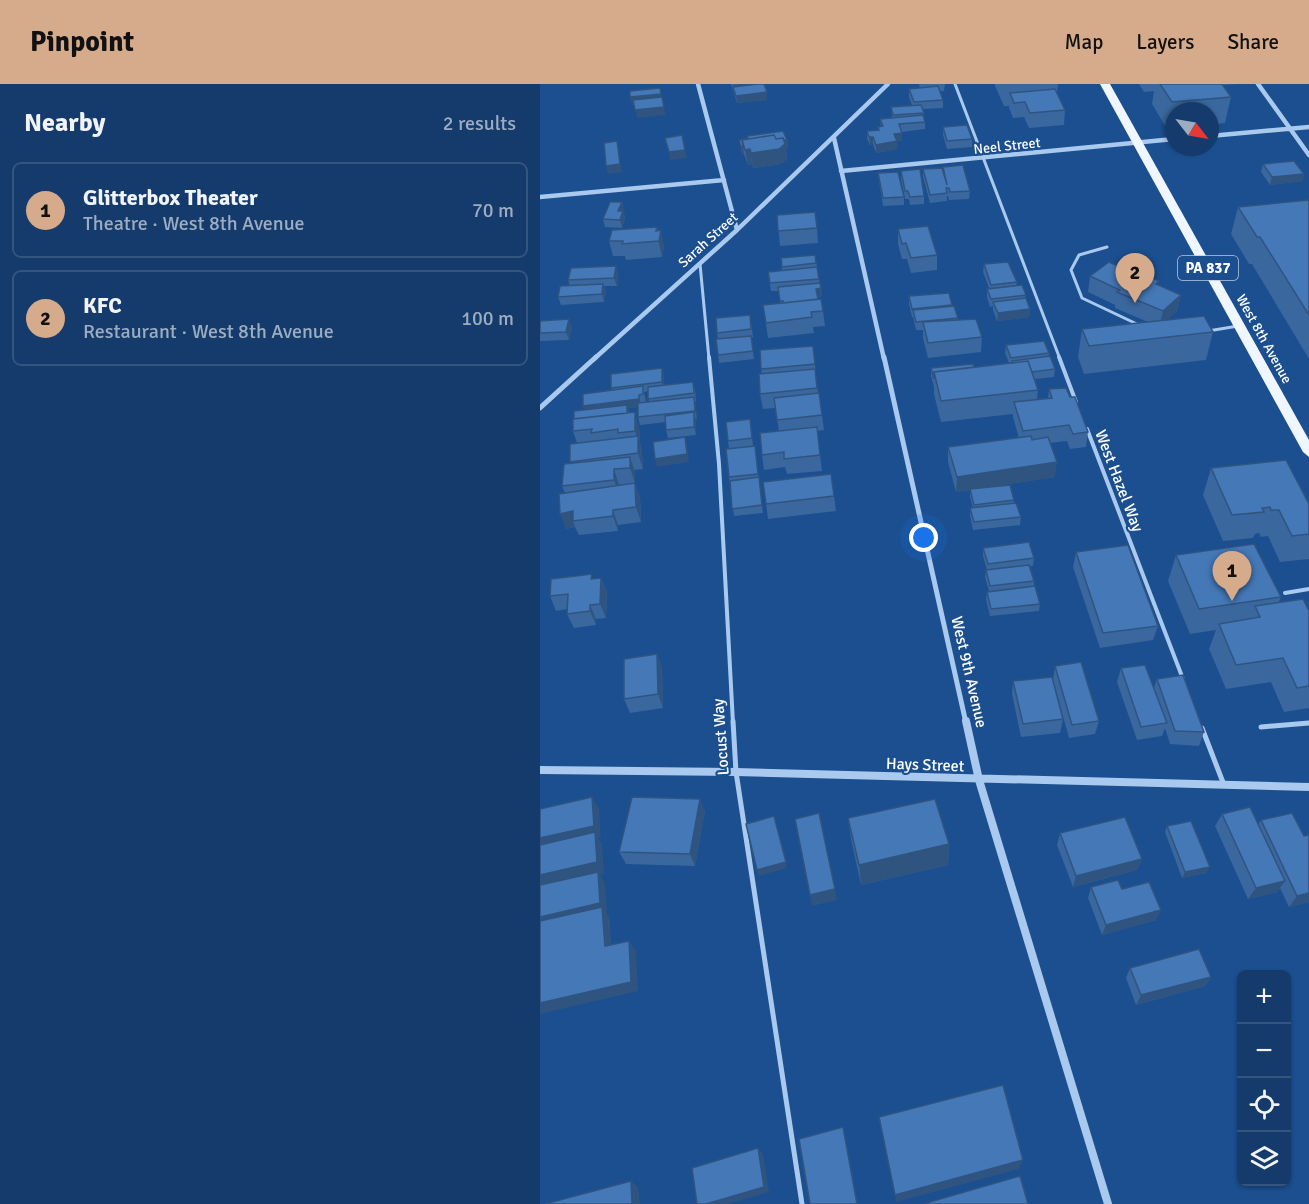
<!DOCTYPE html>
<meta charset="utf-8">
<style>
body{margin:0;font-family:Signika,sans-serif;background:#1d4271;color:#f1f3f6}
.controls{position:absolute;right:18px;bottom:18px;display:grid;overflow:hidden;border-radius:9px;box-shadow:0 2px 4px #0004}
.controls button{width:54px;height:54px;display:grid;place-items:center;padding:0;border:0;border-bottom:2px solid #33557e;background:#143b6b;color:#f1f3f6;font:30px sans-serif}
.compass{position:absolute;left:625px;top:18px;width:54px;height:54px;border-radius:50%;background:#143b6b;box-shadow:0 2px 4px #0004;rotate:121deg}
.you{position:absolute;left:384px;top:454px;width:21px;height:21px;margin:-15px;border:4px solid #fff;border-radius:50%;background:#1a73e8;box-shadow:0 0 0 9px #1a73e833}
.badge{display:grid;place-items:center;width:39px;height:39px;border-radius:50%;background:#d6ab8b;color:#111;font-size:20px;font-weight:700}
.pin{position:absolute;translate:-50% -50px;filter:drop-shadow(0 2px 3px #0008)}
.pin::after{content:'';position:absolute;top:32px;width:21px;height:18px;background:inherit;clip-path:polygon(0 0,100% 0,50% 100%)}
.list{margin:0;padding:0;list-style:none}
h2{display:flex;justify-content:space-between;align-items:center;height:78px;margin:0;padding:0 24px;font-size:26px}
h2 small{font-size:20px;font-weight:400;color:#9dadc1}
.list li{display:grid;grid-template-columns:39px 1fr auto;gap:18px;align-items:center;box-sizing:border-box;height:96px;margin:0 12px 12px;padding:0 12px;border:2px solid #33557e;border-radius:9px}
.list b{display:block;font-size:22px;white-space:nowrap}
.list p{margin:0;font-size:20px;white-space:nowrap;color:#9dadc1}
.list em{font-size:20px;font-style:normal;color:#9dadc1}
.icon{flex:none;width:33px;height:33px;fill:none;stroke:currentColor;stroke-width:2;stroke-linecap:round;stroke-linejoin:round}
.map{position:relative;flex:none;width:769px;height:1120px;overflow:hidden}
header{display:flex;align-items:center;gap:36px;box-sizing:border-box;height:84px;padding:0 30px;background:#d6ab8b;color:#111}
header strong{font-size:28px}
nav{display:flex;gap:33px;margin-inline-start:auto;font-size:21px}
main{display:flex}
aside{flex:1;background:#143b6b}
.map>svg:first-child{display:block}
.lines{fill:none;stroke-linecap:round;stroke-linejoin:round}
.service-far2{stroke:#a9c9ee;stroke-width:3}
.service-far1{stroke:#a9c9ee;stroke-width:4}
.service{stroke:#a9c9ee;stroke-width:5}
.minor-far2{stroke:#a9c9ee;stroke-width:4.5}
.minor-far1{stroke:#a9c9ee;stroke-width:5}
.minor{stroke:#a9c9ee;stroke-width:8}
.primary{fill:#f0f6ff;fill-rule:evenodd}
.wall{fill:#3a679d;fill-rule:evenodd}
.shaded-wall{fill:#305480}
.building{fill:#4478b7;stroke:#305480;stroke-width:1.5}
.labels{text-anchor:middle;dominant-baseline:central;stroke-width:4.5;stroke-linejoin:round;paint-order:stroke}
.far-street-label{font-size:14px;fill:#fff;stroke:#1b4f8f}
.shield{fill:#1b4f8f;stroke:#bbcadd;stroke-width:1.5}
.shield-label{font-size:15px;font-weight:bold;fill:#fff}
.street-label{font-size:16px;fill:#fff;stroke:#1b4f8f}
</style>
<header>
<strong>Pinpoint</strong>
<nav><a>Map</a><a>Layers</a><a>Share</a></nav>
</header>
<main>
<aside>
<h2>Nearby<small>2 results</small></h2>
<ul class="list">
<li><span class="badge">1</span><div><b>Glitterbox Theater</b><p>Theatre · West 8th Avenue</p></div><em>70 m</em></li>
<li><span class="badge">2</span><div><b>KFC</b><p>Restaurant · West 8th Avenue</p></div><em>100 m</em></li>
</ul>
</aside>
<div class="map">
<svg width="769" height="1120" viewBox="0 0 769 1120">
<rect width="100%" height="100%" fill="#1b4f8f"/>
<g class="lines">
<!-- service-far2 -->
<path class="service-far2" d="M415,0L520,275
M567,163L539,171L531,186L542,214L599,241
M160,180L169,275
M668,247L698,242"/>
<!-- service-far1 -->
<path class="service-far1" d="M169,273L179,380L193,639
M519,273L536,318
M547,345L643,595
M745,509L769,505"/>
<!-- service -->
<path class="service" d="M193,637L196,688L262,1120
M721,643L769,639
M662,644L684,701"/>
<!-- minor-far2 -->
<path class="minor-far2" d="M158,0L197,146
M718,0L769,71
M670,52L769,43
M294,54L344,275
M301,87L634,55
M0,113L184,96
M54,275L197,146L348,0"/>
<!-- minor-far1 -->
<path class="minor-far1" d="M344,273L426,639
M0,324L56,273"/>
<!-- minor -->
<path class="minor" d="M426,637L439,696L568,1120
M0,686L196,688L769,703"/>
<!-- primary -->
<path class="primary" d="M560,0H570L769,356V373L763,368Z"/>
</g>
<!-- wall -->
<path class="wall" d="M191,0H224L227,16L197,19Z
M379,0H405L404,7H400L403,16V24L383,25L385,38V45L362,48V57H357V65L336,69L333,60L330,61L327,55V47L338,46V43H341L340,35L352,34L351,23L372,21L369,13V5L380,4Z
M455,0H518L517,9L525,26L524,41L489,44L484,33L473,34L469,24V22H464L455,2Z
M599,0H697L683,1L691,13L685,39L670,41V27H634V44L627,45L612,20L614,7L604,8Z
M403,43L432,55V63L407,65L403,51Z
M207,52L247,56L248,64H246L247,75L241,80L213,84L212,80L208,81L204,70H202L199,56L207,55Z
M723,80L764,90L762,97L730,101L721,88Z
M403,83L430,107L429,115L409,116L408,112H407V117L390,119L383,93V85L403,88Z
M361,87L384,112V120L370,121L369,115H365L361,95Z
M338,89L364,113V121L343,122L339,97Z
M769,116V275L712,180H709L691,150L698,123Z
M82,118L85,135L82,144L65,143L63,135Z
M237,131L277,144L278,159L240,162Z
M117,143L124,162L122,173L86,176L85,172H73L69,157Z
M358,145L397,171V186L371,189L367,175H362L358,160Z
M275,171L282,212L278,213L283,227L285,242L273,243L274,249L228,254L223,221L240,219L238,207H231L228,188L242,187L241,174Z
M444,180L477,198L476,202L486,211L485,214L490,225L489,233L457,237L453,226V222L450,223L447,213V205L449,204L443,188Z
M78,190L77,202H64L66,208L64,218L21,221L18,213L30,202L28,196Z
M550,192L618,201L641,211L637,227L627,236L673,248L666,276L544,290L538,273L542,245L608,238L575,224V221L548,208Z
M369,212L412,221L418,236L442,253L441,268L388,274L383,254V246H376L373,233H372L369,220Z
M210,231L213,253L211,254L214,275L179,279L178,271V255L177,249Z
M0,237L32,243L29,256L0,257Z
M466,261L509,269V272L515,285L514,293L495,295L498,306L497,315L508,314L509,305L530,313L548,348L546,363L530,365L527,357L510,359L515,393L449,403L474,416V419L481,433L480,441L433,446L430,432V424H433L430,413V406L416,408L408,378V363L479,354L473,333V330L401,338L394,310V303L391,292V284L434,283L469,279L465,269Z
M273,262L278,309L282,331L284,346L277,347L282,387L247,390L245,383L224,386L222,371L239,347L235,324L223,325L220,310L222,290L221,285Z
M124,292V301L153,298L155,306L156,317L155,318L157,335H155L156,351L128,354L126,346V338L100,341L98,333V323L88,324L90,329L99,343L100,359L102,367L103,385L94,386L95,399L79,401V402L95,399L100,414L101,438L78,441V447L39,451L35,443L26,445L25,409L22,402L31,380L30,378L37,359L33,347L45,326L43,322L72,306L71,304ZM108,307L109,318L101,319L106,318L104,308Z
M210,335L213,362L189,365L188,357Z
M215,362L223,429L194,432L189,393Z
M671,384L769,420V475L740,478L728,452L721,453L719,449L715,450L713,454L683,457L663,411Z
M294,412L296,427L228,435L226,420Z
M443,464L494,474L493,482H490L494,497V502L500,520L499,527L450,532L446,515L447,508L449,507L445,493L446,486H447L443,472Z
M536,468L618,542L613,556L560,564L533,483Z
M636,471L741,513L739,518L769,527V624L744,628L731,598L686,605L669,565L676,546L650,550L628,497Z
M54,494H61L67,508L66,534L56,535V541L34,544L27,530V525L16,527L10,512Z
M117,570L122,584L123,624L90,629L84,615Z
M515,582L559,637L555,650L529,654L513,596Z
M581,584L614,604L617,595L664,648L659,662L630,660L625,644L622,652L597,656L577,598Z
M473,597L523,635L520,649L481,653L472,610Z
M165,727L155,782L86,780L79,768Z
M682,730L718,741L721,736L764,752L769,751V818L749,823L740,804L737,808L708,815L675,742Z
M308,734L409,760L408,781L321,801L311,755Z
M627,742L666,789L642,794L625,748Z
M520,749L602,775L597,786L533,803L517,761Z
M551,803L582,805L616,836L562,851L548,814Z
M590,884L671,893L665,902L596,921L586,894Z"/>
<!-- shaded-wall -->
<path class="shaded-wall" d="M199,0H224L225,4L193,3L194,8L193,1Z
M227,8V16L197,19L196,12Z
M121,10L123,18L92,21L90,13Z
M124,23L126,31L97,34L95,26Z
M362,49V57H357V65L336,69V61L354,50Z
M329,53H333V60L330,61Z
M247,56L248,64H246L247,75L241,80L213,84L210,65L212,80L208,81L205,66Z
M77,57L82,88L68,90L66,82Z
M203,62L204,70H202L201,63Z
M145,66L147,74L130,76L129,68Z
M764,90L762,97L730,101L732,93Z
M82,118L85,135L82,144L78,127Z
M117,143L119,153L121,146L124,162L122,173L116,147Z
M76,182L78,190L77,202L74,194Z
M63,200L66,208L64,218L62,210Z
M281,204L282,212L277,213L276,205Z
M641,211L637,227L619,243L623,227Z
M490,225L489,233L457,237L458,229Z
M29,235L32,243L29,256L26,248Z
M122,284L124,292V306L122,298Z
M99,311L101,323L88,324L90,329L46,330L43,322Z
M154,313L156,321L157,335L155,327Z
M95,328L99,343L100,359L102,367L103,385L98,369V356L95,347Z
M154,328L156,336V351L154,343Z
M145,353L147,361L149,378L117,383L115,375Z
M90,373L95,388V399L90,384Z
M517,378L515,393L416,408L417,393Z
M74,385L79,401V411L74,396Z
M95,399L100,414L101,438L96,423Z
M73,426L78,441V447L73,432Z
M33,427V437L35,443L26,445L20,430Z
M61,494L67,508L66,534L60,520Z
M50,521L56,535V541L50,527Z
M117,570L122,584L123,624L118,610Z
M52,713L59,725L61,754H58L62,760L64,790L60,791L65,799L67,830L70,834L72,873L0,846V754Z
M160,715L165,727L155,782L150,770Z
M234,732L247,784L219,792L217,786Z
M409,760L408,781L321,801L319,781Z
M602,775L597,786L533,803L536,792Z
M670,783L666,789L642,794L645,788Z
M745,797L737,808L708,815L716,804Z
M295,805L297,816L272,822L270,811Z
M769,809V818L749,823L757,812Z
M621,826L616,836L562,851L566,841Z
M89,857L96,867L98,907L0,930V919Z
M671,893L665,902L596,921L601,911Z
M303,1043L305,1050L318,1120H317Z
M218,1064L223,1070L229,1108L188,1120H166Z
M483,1076L479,1085L356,1118L355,1111Z
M91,1097L98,1103L100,1120H92Z"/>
<!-- building -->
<path class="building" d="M217,0H224L227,8L196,12L193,3Z
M620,0H682L691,13L632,18Z
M398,2L403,16L374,18L369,5Z
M120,4L121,10L90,13V7Z
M515,5L525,26L490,29L485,18L474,19L470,9Z
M122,13L124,23L95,26L93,16Z
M381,21L384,29L353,31L351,23Z
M383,31L385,38L359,40L362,49L354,50L357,57L336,61L333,53H329L327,47L339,46L338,43L343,42L340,35Z
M427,41L432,55L407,57L403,43Z
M243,47L247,56H244L243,54L236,55L234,51L202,56L203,62L201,63L199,56L208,54L207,52Z
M142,51L145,66L129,68L125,54Z
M234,51L236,55L243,54L245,60L239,65L211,69L210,65L205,66L202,56Z
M77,57L80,80L66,82L64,59Z
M754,77L764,90L732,93L723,80Z
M423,81L430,107L410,108L409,104H406L407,109L390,111L383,85L402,84L407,101L403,83Z
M380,85L384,112L370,113L368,107H365L361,87Z
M358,88L364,113L343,114L338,89Z
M769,116V231L720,153H717L698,123Z
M70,118H82L78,127H83L80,136L63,135Z
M275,128L277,144L238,147L237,131Z
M388,142L397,171L371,174L366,159L362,160L358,145Z
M117,143L116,147L121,146L119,157L82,160L83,157H69L72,146Z
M275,171L276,179L242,183L241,174Z
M468,178L477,198L451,201L444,180Z
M569,178L595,190L598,187L619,197L616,200L641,211L623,227L577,208L580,206L550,192Z
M76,182L74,194L28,196L31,184Z
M277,183L279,195L230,199L228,188Z
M280,199L281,204L276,205L278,215L244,219L243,217H240L238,203Z
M63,200L62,210L18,213L20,202Z
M482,201L486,211L451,215L447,205Z
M409,209L412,221L372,225L369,212Z
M486,214L490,225L458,229L453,218Z
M281,215L283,227L271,228L272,233L226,239L223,221Z
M414,222L418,234L376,238L373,226Z
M210,231L211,245L177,249L176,234Z
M664,232L673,248L549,262L542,245Z
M29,235L26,248L0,249V237Z
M436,235L442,253L388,259L383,238Z
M211,252L213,267L178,271L176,255Z
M504,257L509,269L471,274L466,261Z
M273,262L275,280L221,285L220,266Z
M510,272L515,285L492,288L488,277L473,279L472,277Z
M488,277L498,306L401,317L394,288Z
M433,280L434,283L394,288V295L391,284Z
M122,284V298L71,304V290Z
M275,285L277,304L220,310L219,290Z
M153,298L154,309L108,315V303Z
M103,302V310L99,311V315L43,322V310Z
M526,304L530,313H535L548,348L533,350L529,341L483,347L474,318L512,314L509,305Z
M279,309L282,331L237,336L234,314Z
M154,313L155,327L98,333V319Z
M87,321V329L34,335V327Z
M95,328V347L78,349V345L51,349L52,345L33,347V335Z
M154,328V343L126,346L125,332Z
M210,335L212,354L188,357L186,338Z
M277,343L280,371L244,375V368L222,371L220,349Z
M98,352V369L30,378V360Z
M491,352L492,356L508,353L517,378L417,393L408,363Z
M145,353L147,370L115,375L113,358Z
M215,362L218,390L189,393L186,365Z
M90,373V384L74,385V396L22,402L24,380Z
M746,376L769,420V450L752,452L739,426H731L730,423L722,424L724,428L692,431L671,384Z
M291,390L294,412L226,420L223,398Z
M219,393L222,421L192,425L190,397Z
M95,399L96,423L73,426V432L33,437V427L20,430L19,410Z
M470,401L474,416L434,421L430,405Z
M476,419L481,433L434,438L430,424Z
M489,458L494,474L448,480L443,464Z
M714,460L741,513L659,525L636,471Z
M588,461L618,542L563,549L536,468Z
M489,481L494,497L450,502L446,486Z
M52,490L51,495L61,494L60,520L50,521V527L27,530L28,510L10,512L11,495Z
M495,502L500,520L451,525L447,508Z
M763,515L769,527V602L757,604L743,574L696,581L679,540L720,533L715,522Z
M117,570L118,610L84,615V575Z
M541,578L559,637L532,641L515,582Z
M605,581L627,639L601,643L581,584Z
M643,591L664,648L635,647L617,595Z
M512,593L523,635L483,640L473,597Z
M52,713L54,742L0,754V725Z
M92,713L160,715L150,770L79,768Z
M395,715L409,760L319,781L308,734Z
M710,723L745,797L716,804L682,730Z
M279,729L295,805L270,811L255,735Z
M752,729L764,752L769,751V809L757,812L721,736Z
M234,732L246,778L217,786L206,740Z
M585,733L602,775L536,792L520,749Z
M651,737L670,783L645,788L627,742Z
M55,748L57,778L0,791V761Z
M58,788L60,819L0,833V801Z
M578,796L582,805L609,798L621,826L566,841L551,803Z
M62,823L65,862L89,857L91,898L0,919V837Z
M659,865L671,893L601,911L590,884Z
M463,1001L483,1076L355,1111L339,1033Z
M303,1043L317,1120H270L259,1055Z
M218,1064L224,1103L166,1120H157L152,1084Z
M480,1092L488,1120H383Z
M91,1097L92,1120H5Z"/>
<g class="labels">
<!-- far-street labels -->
<g class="far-street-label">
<text transform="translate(467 62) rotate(-6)">Neel Street</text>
<text transform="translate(168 156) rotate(-42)">Sarah Street</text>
<text transform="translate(724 255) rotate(61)">West 8th Avenue</text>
</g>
<!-- shield labels -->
<rect class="shield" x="638" y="172" width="60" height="24" rx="4.5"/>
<g class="shield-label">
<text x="668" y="184">PA 837</text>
</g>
<!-- street labels -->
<g class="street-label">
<text transform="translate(579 397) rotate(69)">West Hazel Way</text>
<text transform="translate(429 588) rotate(77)">West 9th Avenue</text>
<text transform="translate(181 653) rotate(-94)">Locust Way</text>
<text transform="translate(385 681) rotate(2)">Hays Street</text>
</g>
</g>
</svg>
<div class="controls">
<button>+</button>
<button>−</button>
<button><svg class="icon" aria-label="locate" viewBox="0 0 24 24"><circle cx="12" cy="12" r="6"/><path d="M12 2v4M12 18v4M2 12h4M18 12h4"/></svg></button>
<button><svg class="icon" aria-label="layers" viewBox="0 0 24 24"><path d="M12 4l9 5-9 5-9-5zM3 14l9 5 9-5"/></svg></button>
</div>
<svg class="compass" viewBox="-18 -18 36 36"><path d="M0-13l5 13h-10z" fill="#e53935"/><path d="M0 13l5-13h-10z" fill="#9dadc1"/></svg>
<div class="you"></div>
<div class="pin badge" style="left:692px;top:517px">1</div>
<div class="pin badge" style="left:595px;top:219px">2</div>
</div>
</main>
